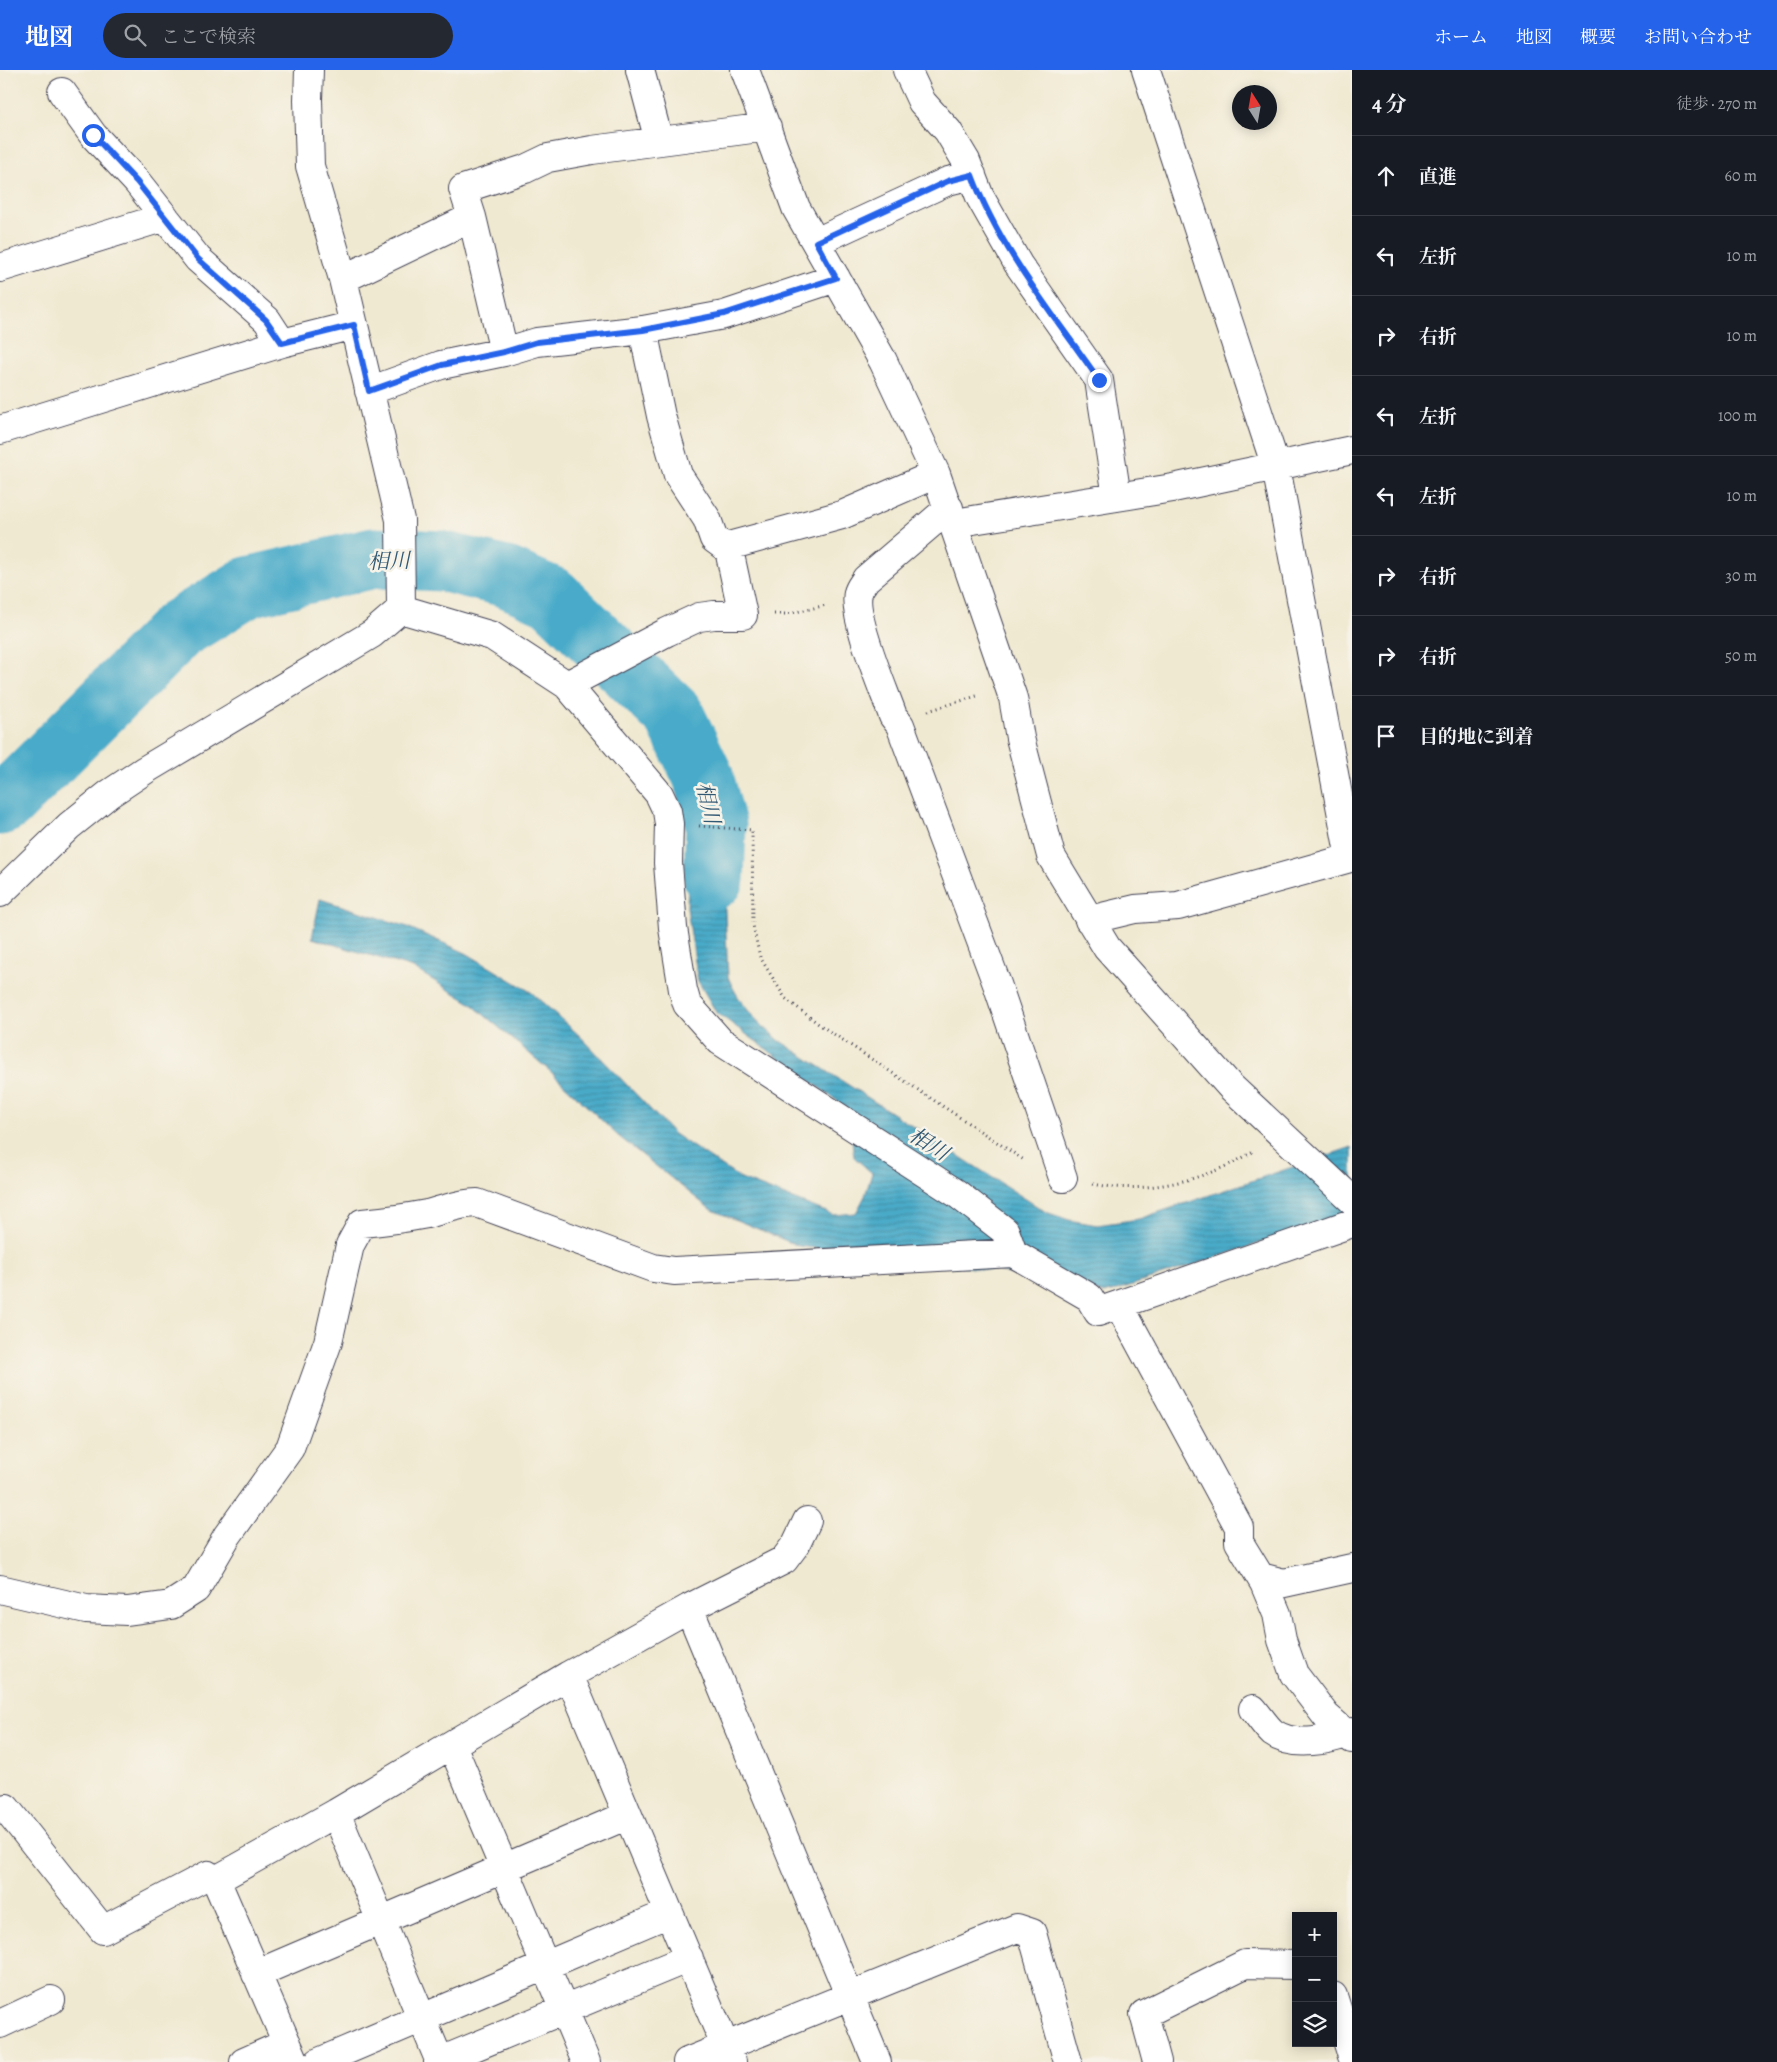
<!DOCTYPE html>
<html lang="ja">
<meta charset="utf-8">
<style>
body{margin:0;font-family:Alegreya,"Noto Serif JP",serif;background:#242831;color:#f1f3f6}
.controls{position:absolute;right:15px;bottom:15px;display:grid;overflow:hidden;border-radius:0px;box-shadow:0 2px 12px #0003}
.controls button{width:45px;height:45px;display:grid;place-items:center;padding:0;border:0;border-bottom:1px solid #363941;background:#171b24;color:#f1f3f6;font:25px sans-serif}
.compass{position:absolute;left:1232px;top:15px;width:45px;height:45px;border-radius:50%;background:#171b24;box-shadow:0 2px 12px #0003;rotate:349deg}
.stop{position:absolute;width:15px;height:15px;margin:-11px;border:4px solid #2563eb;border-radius:50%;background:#fff}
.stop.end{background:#2563eb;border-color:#fff;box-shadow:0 1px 5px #0008}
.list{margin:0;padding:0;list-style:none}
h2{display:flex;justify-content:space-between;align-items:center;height:65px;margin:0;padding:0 20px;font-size:21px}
h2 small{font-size:16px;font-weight:400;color:#9ea1a6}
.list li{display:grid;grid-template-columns:32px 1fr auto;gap:15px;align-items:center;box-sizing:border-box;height:80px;padding:0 20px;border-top:1px solid #363941}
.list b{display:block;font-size:19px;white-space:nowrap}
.list em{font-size:16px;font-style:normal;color:#9ea1a6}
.icon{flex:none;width:28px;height:28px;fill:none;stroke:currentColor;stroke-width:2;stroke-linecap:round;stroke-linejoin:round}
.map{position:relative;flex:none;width:1352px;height:1992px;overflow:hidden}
header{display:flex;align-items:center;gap:30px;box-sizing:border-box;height:70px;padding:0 25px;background:#2563eb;color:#fff}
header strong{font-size:24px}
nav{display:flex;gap:28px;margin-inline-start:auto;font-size:18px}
.search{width:350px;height:45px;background:#242831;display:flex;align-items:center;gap:12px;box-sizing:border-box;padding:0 18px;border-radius:28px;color:#9ea1a6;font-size:19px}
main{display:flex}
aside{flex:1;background:#171b24}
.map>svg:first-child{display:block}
.water{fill:url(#water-rules);stroke:#366682}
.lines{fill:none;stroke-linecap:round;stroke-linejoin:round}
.river{stroke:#4aabc9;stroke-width:61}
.minor-casing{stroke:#414052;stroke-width:30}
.path{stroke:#414052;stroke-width:3;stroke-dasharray:1 4;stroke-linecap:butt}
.minor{stroke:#fff;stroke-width:28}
.route{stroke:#2563eb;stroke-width:6}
.labels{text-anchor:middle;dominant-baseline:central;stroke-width:5;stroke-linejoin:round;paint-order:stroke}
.water-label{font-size:21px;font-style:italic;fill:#325974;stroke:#f7f3e8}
</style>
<header>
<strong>地図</strong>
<div class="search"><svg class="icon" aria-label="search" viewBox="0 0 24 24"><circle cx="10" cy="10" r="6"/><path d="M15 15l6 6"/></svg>ここで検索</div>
<nav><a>ホーム</a><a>地図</a><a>概要</a><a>お問い合わせ</a></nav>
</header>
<main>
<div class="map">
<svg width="1352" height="1992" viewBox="0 0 1352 1992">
<defs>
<pattern id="water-rules" width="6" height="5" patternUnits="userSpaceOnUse" patternTransform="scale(1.25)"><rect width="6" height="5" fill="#4aabc9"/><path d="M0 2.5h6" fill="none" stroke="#3d8ba4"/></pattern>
</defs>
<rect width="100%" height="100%" fill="#f7f3e8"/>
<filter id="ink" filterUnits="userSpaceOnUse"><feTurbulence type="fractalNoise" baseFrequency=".02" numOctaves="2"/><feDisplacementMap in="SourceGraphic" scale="10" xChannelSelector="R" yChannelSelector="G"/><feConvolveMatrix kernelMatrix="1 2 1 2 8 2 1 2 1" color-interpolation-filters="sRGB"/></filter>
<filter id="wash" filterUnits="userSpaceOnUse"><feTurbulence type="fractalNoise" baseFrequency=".0096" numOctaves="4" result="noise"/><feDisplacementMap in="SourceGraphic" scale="20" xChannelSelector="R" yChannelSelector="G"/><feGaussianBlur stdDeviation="1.12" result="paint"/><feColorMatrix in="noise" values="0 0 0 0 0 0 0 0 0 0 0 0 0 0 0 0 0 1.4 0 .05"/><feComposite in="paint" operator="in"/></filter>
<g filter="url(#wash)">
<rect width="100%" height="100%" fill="#f0e9d1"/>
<!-- water -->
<path class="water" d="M649,604L721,753L728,907C739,934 757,952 780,971L1046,1142L1069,1150L1097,1155L1139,1149L1352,1077V1143L1105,1224L996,1201L799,1176L710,1139L617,1065L550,1001L469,932L413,898L312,868L320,829L405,856L466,883L531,922L581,967L674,1064L741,1109L834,1145L856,1143L865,1126L872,1103L854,1087L848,1039L716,942L698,911L687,838L691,728Z"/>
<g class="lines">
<!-- river -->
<path class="river" d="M0,735L5,733L179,559L248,517L374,488L441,491L506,507L552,527L674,645L703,706L716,755L714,809"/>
</g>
</g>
<g filter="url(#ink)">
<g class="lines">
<defs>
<path id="minor" d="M309,0L308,30L310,96L343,209L400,450L401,539
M640,0L659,71
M745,0L796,138L883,291L936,404L1013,628L1020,668L1051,786L1107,878L1230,1016L1352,1130
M907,0L922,32L948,61L966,91L980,127L1018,194L1099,310L1117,427
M62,22L93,65L137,112L198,189L267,250L282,273
M816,172L948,111L972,105
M0,198L165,147
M343,209L472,147
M504,282L472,147L463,119L525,99L548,88L592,80L767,57
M369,321L441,295L504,282L537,272L643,260L724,245L836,208
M0,360L282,273L354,255
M949,438L866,509C863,514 859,518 858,523C852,547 884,620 893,646L900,655L997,914L1063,1108
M954,453L1173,418L1352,380
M725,477L842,445L936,404
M401,539L492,566L567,615L659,724L667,741L669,754L668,793L673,858L683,920L687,934L720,971L956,1123L1005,1161L1013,1183
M567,615L667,562L699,547L714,545H743L729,480L714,469L707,449L678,405L661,346L643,260
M0,823L69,756L109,724L145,700L372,564L401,539
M1089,850L1135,839L1178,836L1350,788L1276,397L1146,0
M1119,1235L1239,1457V1472L1264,1513L1277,1544L1282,1570L1294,1604L1326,1646L1352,1669
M1261,1507L1284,1513L1352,1498
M0,1519L86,1539L127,1541L171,1535L196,1519L227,1466L290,1378L328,1272L350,1175L362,1153C384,1151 406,1148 427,1144C444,1140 459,1133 477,1133L653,1198L674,1201L1013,1183L1089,1227L1098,1242L1352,1153
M689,1538L877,1992
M569,1605L732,1992
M1253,1639C1259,1646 1266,1657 1273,1663C1294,1678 1330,1670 1352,1662
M452,1675L586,1992
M6,1738L103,1860L208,1805L216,1810L295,1992
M336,1743L440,1992
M216,1810L336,1743L569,1605L689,1538L784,1490L796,1474L807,1451
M256,1904L628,1745
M1333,1926L1352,1986
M0,1954L51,1930
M244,1992L287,1973
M319,1992L669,1843
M438,1992L689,1888
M687,1992L1017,1858L1032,1863L1068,1992
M1157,1992L1144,1944L1245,1894L1296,1895"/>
</defs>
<!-- minor casing -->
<use href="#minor" class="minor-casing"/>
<!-- path -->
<path class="path" d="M774,544H787L827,535
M928,641L980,625
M699,756L752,760L753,855L757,874L760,887L785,928L820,955L1024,1090
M1093,1114C1147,1125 1208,1110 1254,1081"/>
<!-- minor -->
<use href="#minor" class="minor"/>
</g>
</g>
<g class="lines" filter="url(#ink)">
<!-- route -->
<path class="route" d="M93,65L137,112L198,189L266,250L282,273L354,255L369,321L442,295L504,282L537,272L643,260L724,244L836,208L816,172L948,111L972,105C1000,180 1054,245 1099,310"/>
</g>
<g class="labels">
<!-- water labels -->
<g class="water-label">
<text transform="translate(389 491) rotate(-2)">相川</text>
<text transform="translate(708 733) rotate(77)">相川</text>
<text transform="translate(929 1074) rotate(32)">相川</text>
</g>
</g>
</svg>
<div class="controls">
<button>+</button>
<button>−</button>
<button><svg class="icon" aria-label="layers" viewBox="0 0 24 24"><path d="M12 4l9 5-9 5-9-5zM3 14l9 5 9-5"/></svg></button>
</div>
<svg class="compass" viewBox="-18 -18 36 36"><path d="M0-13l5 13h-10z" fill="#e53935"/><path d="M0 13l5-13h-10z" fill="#9ea1a6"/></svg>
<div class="stop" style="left:93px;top:65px"></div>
<div class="stop end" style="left:1099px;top:310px"></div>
</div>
<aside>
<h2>4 分<small>徒歩 · 270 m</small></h2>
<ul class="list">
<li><svg class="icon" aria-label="ahead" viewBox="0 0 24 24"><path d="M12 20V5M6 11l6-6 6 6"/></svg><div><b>直進</b></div><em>60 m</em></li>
<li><svg class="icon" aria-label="left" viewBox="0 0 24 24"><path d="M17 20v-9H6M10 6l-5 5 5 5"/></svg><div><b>左折</b></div><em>10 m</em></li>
<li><svg class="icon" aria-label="right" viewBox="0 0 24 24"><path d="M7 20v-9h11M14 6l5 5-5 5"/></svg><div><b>右折</b></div><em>10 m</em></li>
<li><svg class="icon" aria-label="left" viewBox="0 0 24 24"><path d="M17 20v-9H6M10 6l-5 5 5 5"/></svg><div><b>左折</b></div><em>100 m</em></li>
<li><svg class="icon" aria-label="left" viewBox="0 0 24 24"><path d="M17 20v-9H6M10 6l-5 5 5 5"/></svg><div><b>左折</b></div><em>10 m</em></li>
<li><svg class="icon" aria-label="right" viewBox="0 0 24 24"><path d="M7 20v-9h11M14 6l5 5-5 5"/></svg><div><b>右折</b></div><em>30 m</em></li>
<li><svg class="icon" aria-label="right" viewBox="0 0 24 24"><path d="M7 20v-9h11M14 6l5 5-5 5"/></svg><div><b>右折</b></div><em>50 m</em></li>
<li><svg class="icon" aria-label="arrive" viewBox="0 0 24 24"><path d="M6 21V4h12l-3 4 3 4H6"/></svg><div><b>目的地に到着</b></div></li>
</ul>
</aside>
</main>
